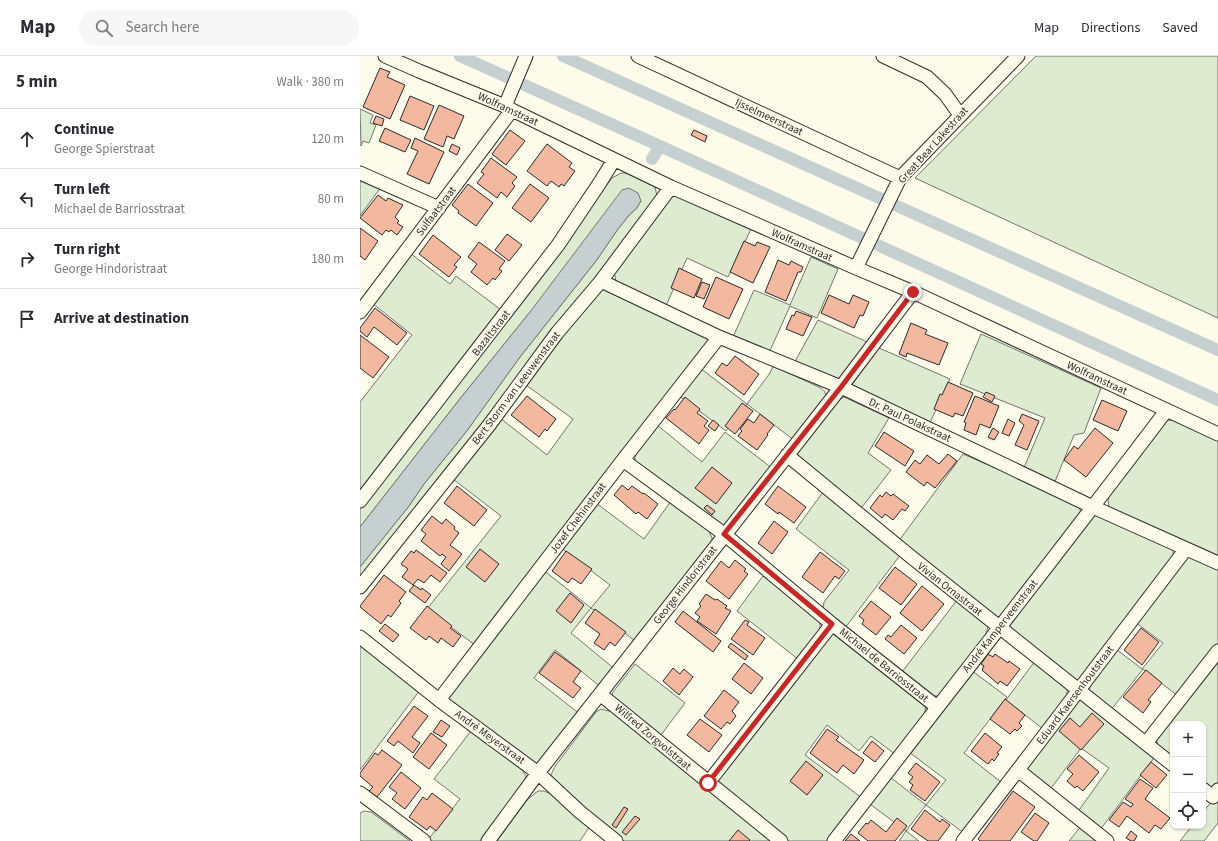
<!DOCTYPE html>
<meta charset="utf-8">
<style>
body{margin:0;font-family:"Source Sans 3",sans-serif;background:#f7f7f7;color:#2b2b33}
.controls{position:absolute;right:12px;bottom:12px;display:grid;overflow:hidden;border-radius:8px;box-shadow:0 1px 3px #0004}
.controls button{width:36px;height:36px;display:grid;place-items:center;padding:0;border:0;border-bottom:1px solid #e1e1e2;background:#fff;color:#2b2b33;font:20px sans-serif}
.stop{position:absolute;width:12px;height:12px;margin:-9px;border:3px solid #c62828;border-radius:50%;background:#fff}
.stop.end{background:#c62828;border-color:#fff;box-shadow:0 1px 4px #0008}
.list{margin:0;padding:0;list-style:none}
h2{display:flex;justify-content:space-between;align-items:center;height:52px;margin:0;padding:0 16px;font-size:17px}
h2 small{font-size:13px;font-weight:400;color:#7c7c81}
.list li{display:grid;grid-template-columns:26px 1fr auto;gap:12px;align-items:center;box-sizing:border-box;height:60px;padding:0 16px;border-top:1px solid #e1e1e2}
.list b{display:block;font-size:15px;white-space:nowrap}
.list p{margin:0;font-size:13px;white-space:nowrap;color:#7c7c81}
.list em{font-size:13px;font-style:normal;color:#7c7c81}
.icon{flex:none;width:22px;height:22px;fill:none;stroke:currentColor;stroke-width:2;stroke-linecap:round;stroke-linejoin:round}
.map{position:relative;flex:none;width:858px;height:785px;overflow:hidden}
header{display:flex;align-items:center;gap:24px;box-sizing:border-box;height:56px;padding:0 20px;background:#fff;border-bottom:1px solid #e1e1e2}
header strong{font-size:19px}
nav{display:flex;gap:22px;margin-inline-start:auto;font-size:14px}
.search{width:280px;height:36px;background:#f7f7f7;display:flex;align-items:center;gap:10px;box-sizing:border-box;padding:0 14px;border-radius:22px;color:#7c7c81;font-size:15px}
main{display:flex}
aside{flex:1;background:#fff}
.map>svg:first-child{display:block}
.green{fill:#deebd1;stroke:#74746e}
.water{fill:#c7d0d0;stroke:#74746e}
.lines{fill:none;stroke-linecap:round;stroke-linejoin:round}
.canal{stroke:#c7d0d0;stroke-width:12}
.building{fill:#f2b8a0;stroke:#2b2b2b}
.minor-casing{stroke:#2b2b2b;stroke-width:15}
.minor{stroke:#fdfbea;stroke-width:13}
.route{stroke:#c62828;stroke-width:5}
.labels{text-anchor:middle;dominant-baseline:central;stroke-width:3;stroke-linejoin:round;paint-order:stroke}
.street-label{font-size:11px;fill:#2b2b2b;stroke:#fdfbea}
</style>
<header>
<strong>Map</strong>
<div class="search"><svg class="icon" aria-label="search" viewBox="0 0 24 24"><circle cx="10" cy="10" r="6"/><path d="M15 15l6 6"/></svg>Search here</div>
<nav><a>Map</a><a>Directions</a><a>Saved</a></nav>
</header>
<main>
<aside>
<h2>5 min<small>Walk · 380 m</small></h2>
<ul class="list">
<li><svg class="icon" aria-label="ahead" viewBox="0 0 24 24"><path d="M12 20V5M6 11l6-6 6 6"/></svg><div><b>Continue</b><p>George Spierstraat</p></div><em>120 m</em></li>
<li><svg class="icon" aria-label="left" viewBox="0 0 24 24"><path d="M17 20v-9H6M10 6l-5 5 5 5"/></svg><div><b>Turn left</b><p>Michael de Barriosstraat</p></div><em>80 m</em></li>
<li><svg class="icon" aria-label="right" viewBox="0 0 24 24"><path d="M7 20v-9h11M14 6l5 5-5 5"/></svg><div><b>Turn right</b><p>George Hindoristraat</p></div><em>180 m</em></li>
<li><svg class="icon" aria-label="arrive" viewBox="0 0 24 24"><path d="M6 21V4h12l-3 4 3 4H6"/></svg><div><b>Arrive at destination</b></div></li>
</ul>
</aside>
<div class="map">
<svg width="858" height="785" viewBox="0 0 858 785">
<rect width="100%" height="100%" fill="#fdfbea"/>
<!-- green -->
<path class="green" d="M676,0H858V262L555,122Z
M0,53L13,59L10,67L16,69L9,87L3,85L1,90Z
M261,117H266L295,131L297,140L296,144L200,266L0,526V511L49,450L64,428L106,376L160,301L236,205L258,173L270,158L276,153L281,145L170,256L99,344L0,471V453L57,381L252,122Z
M0,122L21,131L0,160Z
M313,139L318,140L391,173L368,221L327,202L306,250L256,226L254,215Z
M50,197L90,228L96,220L140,253L0,437V346L52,279L12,247Z
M451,201L478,213L457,262L430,250L409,297L373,281L394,234L430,249Z
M245,231L348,283L349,288L115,589L67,553L141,460L93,423L140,362L187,399L213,363L166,329L188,297Z
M458,264L503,284L509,288L482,326L433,309Z
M621,278L741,332L724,377L714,379L694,428L663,414L685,362L600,328Z
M519,292L590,323L568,371L491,330Z
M413,310L459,331C465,334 466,337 466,344L435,385L387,348L366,375L318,339L340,312L387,348L410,317Z
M484,341L529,362L508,397L531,414L499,455L436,402L439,395L479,344Z
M807,364L816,365L858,384V504L749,451L748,444L750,436Z
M296,368L342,406L365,376L413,413L365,471H359L280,411L275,405V399Z
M603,398L716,447C721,452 721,455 719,462L643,557L637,562L538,486Z
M463,436L541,498L485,572L463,555L464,546L489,514L436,473Z
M311,445L349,475L352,482V489L278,587L231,552L211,577L256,614L242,632L195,594L174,622L221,659L176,712L89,646V639L182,513L231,552L250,529L201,492L236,447L284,483Z
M737,458L809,489L813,494V500L719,626L644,572L730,462Z
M829,501H834L858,511V589L818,640L783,613L751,654L730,638L729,632L756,593L782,613L803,587L775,566L824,504Z
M403,520L457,562L460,567V574L439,604L377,555Z
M597,544L628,570L627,575L625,580L580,640H573L542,616Z
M476,577L566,650L564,661L536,699L511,680L499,695L467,669L445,699L502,742L469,785H427L361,732L358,723L470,578Z
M0,587L60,634L0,714Z
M858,600V729L855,731L849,732L843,727V668H813V704L798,692L796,680Z
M675,605L707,631C709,646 692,661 683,673L646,644Z
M275,608L325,647L298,683L251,642L253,636Z
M611,614L647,641L604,697L641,726L604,777L566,749L546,775L559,785H539L546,775L510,748L530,721L566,749L586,724L549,696Z
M721,641L796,699L740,774L717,757L749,712L721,692L689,735L666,717V708Z
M241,653L253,656L414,785H264L192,729C189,721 192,716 196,709L236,656Z
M111,675L162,714L166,720L167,727L126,785H67L100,743L74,723Z
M178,735H184L191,738L230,770L220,785H137L167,744Z
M858,738V767L844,785H820L832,770H843V756Z
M4,755L11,756L50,785H0V757Z
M722,769L742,785H709Z"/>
<!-- water -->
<path class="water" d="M269,132L278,137L281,145L276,153L270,158L258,173L236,205L160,301L106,376L64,428L49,450L0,511V471L99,344L170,256L262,134Z"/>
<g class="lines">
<!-- canal -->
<path class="canal" d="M100,0L300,90L858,344
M203,0L858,294
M292,103L300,90"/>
</g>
<!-- building -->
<path class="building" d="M20,12L30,16L27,21L45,29L30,63L3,51Z
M50,40L74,50L64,74L40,64Z
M79,49L104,60L94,83L87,80L83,91L64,83Z
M16,60L24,63L22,70L13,67Z
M25,72L51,84L45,96L19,85Z
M150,74L165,85L146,109L132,98Z
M334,74L347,80L345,86L331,79Z
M55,82L84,96L69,128L47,118L58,95L51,92Z
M92,88L100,92L97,99L89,95Z
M187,88L212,107L209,111L215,115L204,130L201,128L199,131L191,125L187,130L167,115Z
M131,102L157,121L152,127L155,130L147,141L141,136L137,142L117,127L124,118L121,116Z
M108,128L133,147L116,170L98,157L99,155L92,149Z
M170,128L189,142L171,166L152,152Z
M18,139L26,145L28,142L43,149L35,161L39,165L37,167L43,171L37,179L31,174L29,176L26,174L22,179L0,162Z
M0,172L18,185L5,204L0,200Z
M147,178L162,189L149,205L135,194Z
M73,179L101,201L94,209L97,211L89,221L59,198Z
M384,185L395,190L397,186L410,191L393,227L370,216Z
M119,186L145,205L139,213L142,215L135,224L133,222L127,229L111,216L117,208L108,201Z
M418,204L429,209L431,205L443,211L441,216H438L426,245L405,236Z
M319,212L342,223L334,242L311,232Z
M356,221L383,233L369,263L343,251Z
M342,226L350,229L344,243L336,240Z
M469,239L489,248L493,239L509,246L503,260L500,259L494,272L461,257Z
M15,252L47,277L37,289L14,271L7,281L0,275V272Z
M436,255L452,261L443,280L426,273L432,259L434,260Z
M551,267L567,274L565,278L588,287L579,309L547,297L546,301L539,298Z
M0,279L29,301L13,322L0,312Z
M375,300L399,318L384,339L355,317L362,307L367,310Z
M588,326L613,337L603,360L595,357L593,361L574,353L580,338L582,339Z
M626,336L635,340L632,346L623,341Z
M167,340L196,363L187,375L185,373L179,381L151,359Z
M615,340L639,350L630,372L620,368L616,379L604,374L606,367L604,366Z
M325,341L340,353L337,357L348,365L344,370L349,374L339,388L306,362L314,353L315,354Z
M742,344L767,355L758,375L733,364Z
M382,347L393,355L375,378L365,370Z
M400,358L414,369L407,378L408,379L397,394L378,380L382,375L380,373L388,363L394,367Z
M662,358L679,365L667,394L655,389L664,369L659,365Z
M648,363L655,367L649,380L642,377Z
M353,364L359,369L355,375L348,370Z
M633,372L639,376L634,384L628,381Z
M735,372L753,387L726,421L704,404L714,390L718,393Z
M524,376L554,395L545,410L515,390Z
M588,398L597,405L575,432L567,426L564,430L546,416L555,404L560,408L567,399L579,408Z
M352,411L372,427L356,448L335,432Z
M262,429L268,434L272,430L283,438L284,437L298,448L287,463L278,456L276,458L254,439Z
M97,430L127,454L114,470L84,447Z
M418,430L446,451L434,467L419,456L418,458L405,448Z
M526,436L531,440L533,438L549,450L545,455L542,453L533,464L525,458L522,462L510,452L520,439L522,441Z
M347,449L355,455L352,459L344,452Z
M72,460L82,468L86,463L95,471L94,473L99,477L90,489L102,498L89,515L81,508L86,501L82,498L80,500L61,485L66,478L61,474Z
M414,465L428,476L412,498L398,487Z
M120,493L139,508L125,526L106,511Z
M56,494L87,517L80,526L71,519L64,527L58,523L53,529L42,521L48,513L41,508L51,495L54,497Z
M206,495L232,513L221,528L212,522L208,527L192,515Z
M460,496L485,515L479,523L475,520L463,537L442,521Z
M375,504L386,513L384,515L388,518L369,543L346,525L361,505L369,512Z
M535,511L557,528L541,549L519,532Z
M24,519L46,536L39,545L41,547L31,561L28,559L21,568L0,551V550Z
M54,529L61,534L62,532L71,539L65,547L49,535Z
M562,530L584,548L562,575L540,557Z
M210,537L224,549L211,567L196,555Z
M346,538L355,544L357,543L367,550L365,552L371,555L356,578L337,565L340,561L335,557L341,550L339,548Z
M511,545L531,561L516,579L502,568L504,564L499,560Z
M67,550L92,570L90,572L101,580L93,591L81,582L78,587L69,580L66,584L50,572Z
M235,553L266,576L255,590L250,586L244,594L234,587L240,578L225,567Z
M323,555L361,585L353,596L315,566Z
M385,564L389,566L387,569L405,582L393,599L371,583Z
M25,568L39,579L33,586L19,575Z
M541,569L557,582L544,598L525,583L528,579L531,581Z
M781,572L799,586L782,609L764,594Z
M371,587L388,600L385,604L368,591Z
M195,596L221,615L213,626L221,632L213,642L179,617Z
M628,598L633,601L635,598L648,607L649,605L660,613L647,630L640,625L638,628L622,614L624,610L621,608Z
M384,607L403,622L391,638L372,623Z
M313,612L320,618L324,613L333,621L319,639L303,625Z
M786,614L802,627L788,644L791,646L783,657L763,641Z
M364,634L379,646L372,655L376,660L370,668L367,666L361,673L344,660Z
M645,643L665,659L659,667L662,670L657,675L655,673L650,678L630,663Z
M54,650L68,660L52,681L60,687L53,697L38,685L34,690L27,685Z
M732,657L744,668L721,694L699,675L710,662L720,671Z
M340,663L362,679L349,696L327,679Z
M81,664L90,670L82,681L73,676Z
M467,673L479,681L476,684L504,704L494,718L483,709L477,717L450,697Z
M71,677L87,689L69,713L53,701Z
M625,677L642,691L637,697L639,698L634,705L632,703L628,708L611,695Z
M512,685L524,695L515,706L503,697Z
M22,694L42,709L17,741L9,735L13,731L0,720V717L15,697L18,699Z
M719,699L739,716L723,735L717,730L715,732L707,725L713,718L707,713Z
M446,705L463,719L447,739L430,725Z
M791,706L807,719L796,732L780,719Z
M556,707L580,726L565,745L550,734L553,729L549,726L553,721L548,717Z
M41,716L61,732L45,753L32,743L37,737L29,731Z
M780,723L793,732L785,743L810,762L801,773L795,769L789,777L767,760L759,771L749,764L763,746L771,751L773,748L765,743Z
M653,735L675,751L650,785H620L618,783Z
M72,737L93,753L76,775L70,770L67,774L49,761L63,741L67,744Z
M264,751L268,753L256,772L252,769Z
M565,754L580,766L582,763L590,769L578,785H568L551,773Z
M675,757L689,767L677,785H674L661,776Z
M275,760L280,763L266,779L262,776Z
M537,762L547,770L535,785H508L498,777L506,767L508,768L511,764L526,776Z
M378,774L390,784L389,785H369Z
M771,775L777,780L774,785H771L766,782Z
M491,778L500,785H485Z"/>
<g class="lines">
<defs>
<path id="minor" d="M25,0L59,15L145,50L152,54L311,131L496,212L553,236L858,378
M278,0L540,122
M523,0L567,21L585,38L600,59
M145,50L166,0
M0,117L79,152
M496,212L540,122L658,0
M241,225L359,281L481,331L733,451L858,507
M0,256L152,54
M427,399L550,500L813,709
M263,404L364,478L472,568L577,651
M0,445L198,189L239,128L254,104
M0,531L130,368L197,277L241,225L311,131
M0,581L79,644L178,717L220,756L256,785
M240,638L421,785
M79,644L263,404L359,281
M786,687L858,595
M658,714L747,785
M348,727L472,568
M843,733L853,741L858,734
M0,737L64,785
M128,785L178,717L481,331L553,236
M474,785C585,641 697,499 806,355
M603,785C678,689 752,590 826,493"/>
</defs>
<!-- minor casing -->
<use href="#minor" class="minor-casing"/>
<!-- minor -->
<use href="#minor" class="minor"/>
</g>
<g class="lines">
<!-- route -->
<path class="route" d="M348,727L472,568L364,478L481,331L553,236"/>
</g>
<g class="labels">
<!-- street labels -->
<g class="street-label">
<text transform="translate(148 53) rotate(25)">Wolframstraat</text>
<text transform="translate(409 61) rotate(25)">Ijsselmeerstraat</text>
<text transform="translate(573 89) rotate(-48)">Great Bear Lakestraat</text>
<text transform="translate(76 155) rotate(-53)">Sulfaatstraat</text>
<text transform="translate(442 189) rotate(24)">Wolframstraat</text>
<text transform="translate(131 277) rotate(-52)">Bazaltstraat</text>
<text transform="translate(737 322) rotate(25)">Wolframstraat</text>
<text transform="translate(156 332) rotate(-53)">Bert Storm van Leeuwenstraat</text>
<text transform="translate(550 364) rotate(25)">Dr. Paul Polakstraat</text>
<text transform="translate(218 462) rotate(-53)">Jozef Chehinstraat</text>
<text transform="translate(325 529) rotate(-52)">George Hindoristraat</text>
<text transform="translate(590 533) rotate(38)">Vivian Ornastraat</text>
<text transform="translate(640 570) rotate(-52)">André Kamperveenstraat</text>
<text transform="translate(524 609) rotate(39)">Michael de Barriosstraat</text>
<text transform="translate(715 639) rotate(-53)">Eduard Kaersenhoutstraat</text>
<text transform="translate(130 681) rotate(36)">André Meyerstraat</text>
<text transform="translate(293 681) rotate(40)">Wilfred Zorgvolstraat</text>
</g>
</g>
</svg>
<div class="controls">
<button>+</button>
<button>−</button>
<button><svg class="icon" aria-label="locate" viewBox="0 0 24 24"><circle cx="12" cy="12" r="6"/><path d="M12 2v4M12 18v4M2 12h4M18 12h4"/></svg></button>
</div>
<div class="stop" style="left:348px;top:727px"></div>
<div class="stop end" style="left:553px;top:236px"></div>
</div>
</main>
